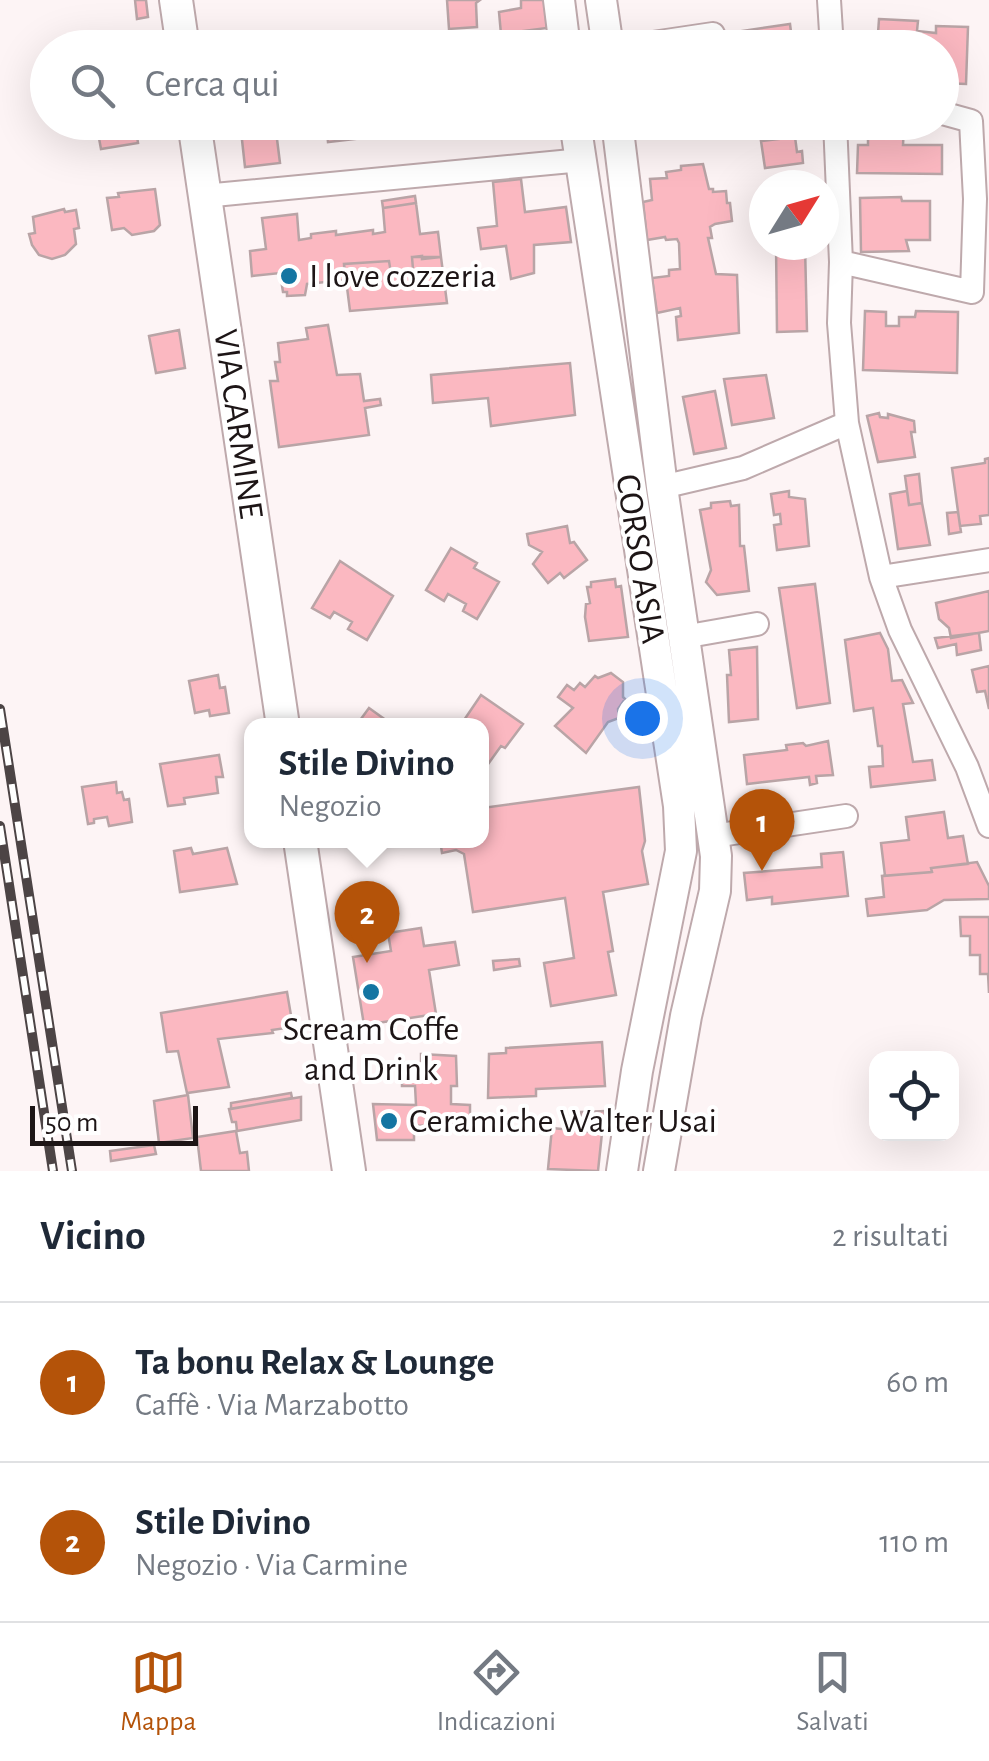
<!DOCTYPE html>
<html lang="it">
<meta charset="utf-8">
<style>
body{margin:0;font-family:"Alegreya Sans",sans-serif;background:#f2f2f3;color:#1f2937}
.controls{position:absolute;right:30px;bottom:30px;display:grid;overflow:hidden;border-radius:20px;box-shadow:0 10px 40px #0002}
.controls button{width:90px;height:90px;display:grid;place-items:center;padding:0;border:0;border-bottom:2px solid #e0e1e3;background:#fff;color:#1f2937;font:50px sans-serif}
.compass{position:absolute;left:749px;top:170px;width:90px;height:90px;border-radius:50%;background:#fff;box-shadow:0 10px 40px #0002;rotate:53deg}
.scale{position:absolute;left:30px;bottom:25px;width:168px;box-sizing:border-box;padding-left:10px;border:5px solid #1d1516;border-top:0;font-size:28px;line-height:35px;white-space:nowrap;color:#1d1516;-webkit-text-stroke:8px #fff;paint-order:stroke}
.you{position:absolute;left:642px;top:718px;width:35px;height:35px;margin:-25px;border:8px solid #fff;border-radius:50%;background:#1a73e8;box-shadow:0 0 0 15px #1a73e833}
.badge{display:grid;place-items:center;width:65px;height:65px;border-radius:50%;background:#b45309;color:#fff;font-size:32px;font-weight:700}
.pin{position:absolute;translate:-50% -82px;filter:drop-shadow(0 2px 5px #0008)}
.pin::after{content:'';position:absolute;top:52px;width:35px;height:30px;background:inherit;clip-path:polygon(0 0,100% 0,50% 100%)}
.popup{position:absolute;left:244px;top:718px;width:245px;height:130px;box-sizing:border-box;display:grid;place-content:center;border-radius:20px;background:#fff;filter:drop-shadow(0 2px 8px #0005);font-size:32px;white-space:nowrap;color:#747a83}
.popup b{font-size:38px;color:#1f2937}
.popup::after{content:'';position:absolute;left:50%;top:100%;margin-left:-20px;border:20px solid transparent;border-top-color:#fff}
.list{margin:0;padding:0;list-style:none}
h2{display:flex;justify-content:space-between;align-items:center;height:130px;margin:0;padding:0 40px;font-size:42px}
h2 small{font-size:32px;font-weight:400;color:#747a83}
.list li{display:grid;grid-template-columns:65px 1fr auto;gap:30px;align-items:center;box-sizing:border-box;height:160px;padding:0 40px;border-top:2px solid #e0e1e3}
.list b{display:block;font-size:38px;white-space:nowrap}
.list p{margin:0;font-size:32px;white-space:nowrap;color:#747a83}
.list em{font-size:32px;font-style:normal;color:#747a83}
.icon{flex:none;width:55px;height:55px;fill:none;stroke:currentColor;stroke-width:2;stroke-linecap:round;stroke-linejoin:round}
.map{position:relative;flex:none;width:989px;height:1171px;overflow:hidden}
.search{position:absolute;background:#fff;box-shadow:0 10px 40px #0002;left:30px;right:30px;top:30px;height:110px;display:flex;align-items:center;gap:25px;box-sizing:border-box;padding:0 35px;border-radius:55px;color:#747a83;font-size:38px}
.sheet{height:450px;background:#fff}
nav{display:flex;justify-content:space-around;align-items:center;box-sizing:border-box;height:140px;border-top:2px solid #e0e1e3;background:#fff;font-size:28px;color:#747a83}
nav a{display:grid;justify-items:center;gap:5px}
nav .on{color:#b45309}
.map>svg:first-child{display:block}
.building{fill:#fbb8c1;stroke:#b9a4a6;stroke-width:2.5}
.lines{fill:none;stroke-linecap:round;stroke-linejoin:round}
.minor-casing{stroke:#bea9ac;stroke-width:26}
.tertiary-casing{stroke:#bea9ac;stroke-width:34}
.secondary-casing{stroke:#bea9ac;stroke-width:36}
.minor{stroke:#fff;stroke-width:22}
.tertiary{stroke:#fff;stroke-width:30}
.secondary{stroke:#fff;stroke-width:32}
.rail-casing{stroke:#4c4445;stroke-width:10}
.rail{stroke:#fff;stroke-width:6;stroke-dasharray:19;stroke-linecap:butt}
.poi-dot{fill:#1475a2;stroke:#fff;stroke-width:4}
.labels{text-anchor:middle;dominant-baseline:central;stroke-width:8;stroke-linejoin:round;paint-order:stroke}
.poi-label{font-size:35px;fill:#1d1516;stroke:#fff;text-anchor:start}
.street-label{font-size:35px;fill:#1d1516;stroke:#fff}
</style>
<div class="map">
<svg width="989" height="1171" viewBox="0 0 989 1171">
<rect width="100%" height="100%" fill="#fdf4f5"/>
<!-- building -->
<path class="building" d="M135,0H146L148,17L137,19Z
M447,0H480L476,3L477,27L449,29Z
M521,0H544L547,28L501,34L499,12L521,8Z
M879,19L918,21L917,31L936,33V26L968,27L966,84L942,83V48H877Z
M790,24L793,48H744L742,31Z
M96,122H135L138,143L101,149Z
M240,122H372L362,124L364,138L328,142L327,131L309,132V126L276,131L280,163L245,167Z
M447,122H480L481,132L448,138Z
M514,122H547L549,132L516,138Z
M868,127L904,128L903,145H942V174L857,173L858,145H868Z
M795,137L797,152L802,151L803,163L765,168L761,141Z
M703,164L709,189H713V192L726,191L727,203H730L732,221L715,224L710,227L712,238H708L716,274L737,275L739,333L678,340L676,317L681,316L680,308L657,313L652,278L669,276V270L680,269L679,243L677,239L666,240L665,237L647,240L643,202L652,200L650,179L667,178L666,172L681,170V166Z
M521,179L525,212L566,207L571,242L534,245V273L511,279L506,246L481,249L478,228L497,226L493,182Z
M155,189L160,225L154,231L132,235L124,228L112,230L107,198L119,197L118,193Z
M415,196L416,203L383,208L382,201Z
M901,197L902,201H930V240H906L909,251L861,252L860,198Z
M416,203L420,234L438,232L441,257H412L414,281L411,284L393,286L389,261L344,264L345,280L307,284L305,295L287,296V292H283L280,273L252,276L250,251L266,249L262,218L297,214L299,240L311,238V234L336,231V235L373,230V234L385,232L383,208Z
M64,209L65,212L76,210L79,228L74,229L76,244L65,255L52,259L39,255L32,245L29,234L35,233L33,217Z
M776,245H805L807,331L777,332Z
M422,256V259L441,257L447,303L350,311L344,264L389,261L393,286L414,281L412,257Z
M865,311L886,312V326H899V317H915L916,311L958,312L957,373L863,370Z
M328,325L337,375L360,374L364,401L380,399L381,405L365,408L369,435L279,447L270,381H278L275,362H280L278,343L308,339L306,328Z
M179,330L185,368L156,373L149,336Z
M570,363L575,415L491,426L488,398L433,403L431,375Z
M766,375L774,418L732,425L724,379Z
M715,391L726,448L694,454L683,397Z
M879,413L880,417L888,418V414L914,421L915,432H911L915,457L878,462L867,416Z
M989,458V515L980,516L981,524L960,526L952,468L985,463V459Z
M919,474L922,503L909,505L905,476Z
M789,491V497L805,499L809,546L777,550L774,525L781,524L780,514L774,515L771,494Z
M907,491L909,505L922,503L930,545L898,549L890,494Z
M730,501L731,506L739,505L740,546H744L749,591L717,595L706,582L711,570L700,510L711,508V503Z
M958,512L961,532L949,534L947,513Z
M567,526L570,543L574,542L587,560L564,578L560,573L548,583L533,564L542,552L529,545L527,534Z
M451,548L477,563L474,568L499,582L477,619L463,611L466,604L448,594L444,601L426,590Z
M340,561L393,596L367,640L348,629L352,622L334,612L330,618L312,608Z
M615,579L616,587L621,586L628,637L589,641L585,617L586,604L590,603L587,587H591V582Z
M815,584L830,703L797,708L779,588Z
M989,591V631L951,638L949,628L939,619L936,603Z
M880,633L888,649L892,681L902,680L913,703L903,704L913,762L932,760L935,780L871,787L869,767L883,766L882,746H878L873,708L854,711L845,640Z
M979,633L981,650L957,655L956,644L938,648L935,638Z
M757,647L758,719L729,722L727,675H731L729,650Z
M989,666V709L985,691L977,692L972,670Z
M611,673L623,682V697L625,699L618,709L619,718L608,722L586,753L555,726L573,708L558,697L567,685L574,690L580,683L585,687L595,676L598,678Z
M218,675L220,688L225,687L229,713L210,716L209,710L195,713L189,681Z
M481,695L523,724L505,748L501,746L486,767L482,764V726H460Z
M369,708L394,726L358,723Z
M828,741L833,775L816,776L817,783L810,785L809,777L747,784L744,755L787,750L786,745L803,743L806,746Z
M219,755L223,777H216L218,793L184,798L185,804L168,806L160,764Z
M116,782L117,793L122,792L124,800L129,799L132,822L109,826L107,817L94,819V823L88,824L82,787Z
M639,787L645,841L642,851L648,884L603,892L613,951L608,952L616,995L551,1006L544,963L574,958L565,898L473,912L464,854L456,850L442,853L440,840H482V808Z
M944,812L948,838L963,836L968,864L931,868L932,872L885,876L881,843L909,840L906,817Z
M191,848L193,854L227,848L237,884L180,892L174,851Z
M843,852L848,896L772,904V897L747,900L744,873L822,867L821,854Z
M977,862L989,886V899L944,900L927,910L868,916L866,899L884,897L882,876L932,872L931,868Z
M960,917H989V993L988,974H980V955H970V936H961Z
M421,928L424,946L455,942L459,965L429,970L436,1014L364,1025L353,957L391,951L388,933Z
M519,959L520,966L494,970L493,961Z
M287,992L293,1027L272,1030L273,1033L218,1039L229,1087L187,1093L178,1051L167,1052L161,1013Z
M602,1042L605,1086L536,1089V1096L488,1098L489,1054L506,1053V1048Z
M421,1054L456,1056L457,1086H451V1104L470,1105V1124L414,1126V1140H377L373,1104L416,1105L415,1086H402V1062L421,1063Z
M291,1093L292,1098L231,1109V1103Z
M188,1095L193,1138L159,1143L154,1101Z
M301,1097V1120L237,1131L236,1122H232L229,1109Z
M605,1111L603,1127L580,1124L581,1112Z
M552,1128L602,1133L598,1171L548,1169Z
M236,1131L240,1153L247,1152L249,1171H201L197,1137Z
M154,1145L156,1154L111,1161L110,1151Z"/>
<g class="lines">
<defs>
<path id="minor" d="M829,0L832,48
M619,48L713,34
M835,122L841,262L839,323L847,423L881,577L900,630L967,767L989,826
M204,196L582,160
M841,262L972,292L975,199L971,121L942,113
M662,487L743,468L847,423
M881,577L989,560
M683,637L757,624
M713,836L846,816"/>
<path id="tertiary" d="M559,0L565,48
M601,0L608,48
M575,122L679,806L681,851L637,1071L622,1171
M617,122L662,487L716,856L715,891L686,1016L659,1171"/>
<path id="secondary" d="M176,0L183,48
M194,122L283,726
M300,840L349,1171"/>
</defs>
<!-- minor casing -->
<use href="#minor" class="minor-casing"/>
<!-- tertiary casing -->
<use href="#tertiary" class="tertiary-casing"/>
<!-- secondary casing -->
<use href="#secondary" class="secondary-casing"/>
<!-- minor -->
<use href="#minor" class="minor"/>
<!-- tertiary -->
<use href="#tertiary" class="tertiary"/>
<!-- secondary -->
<use href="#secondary" class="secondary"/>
<defs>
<path id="rail" d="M0,709L72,1171
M0,826L53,1171"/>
</defs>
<!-- rail casing -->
<use href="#rail" class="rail-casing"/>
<!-- rail -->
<use href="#rail" class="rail"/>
</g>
<!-- markers -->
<g class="poi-dot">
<circle cx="289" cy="276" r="10"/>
<circle cx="371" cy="992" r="10"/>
<circle cx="389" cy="1121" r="10"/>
</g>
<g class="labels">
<!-- poi labels -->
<g class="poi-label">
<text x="309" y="276">I love cozzeria</text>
<text x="371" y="1029" text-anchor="middle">Scream Coffe<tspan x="371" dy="40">and Drink</tspan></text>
<text x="409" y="1121">Ceramiche Walter Usai</text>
</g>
<!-- street labels -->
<g class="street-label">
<text transform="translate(238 424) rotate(82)">VIA CARMINE</text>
<text transform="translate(640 559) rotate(81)">CORSO ASIA</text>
</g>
</g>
</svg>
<div class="controls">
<button><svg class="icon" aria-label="locate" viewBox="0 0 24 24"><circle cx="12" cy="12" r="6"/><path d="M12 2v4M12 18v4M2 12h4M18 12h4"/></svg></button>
</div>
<svg class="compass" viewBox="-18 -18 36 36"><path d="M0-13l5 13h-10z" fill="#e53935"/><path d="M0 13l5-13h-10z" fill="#747a83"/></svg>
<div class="scale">50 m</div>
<div class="you"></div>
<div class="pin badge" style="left:762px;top:871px">1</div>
<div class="pin badge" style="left:367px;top:963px">2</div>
<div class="popup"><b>Stile Divino</b>Negozio</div>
<div class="search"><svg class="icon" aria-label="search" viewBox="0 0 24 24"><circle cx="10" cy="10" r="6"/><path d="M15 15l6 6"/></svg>Cerca qui</div>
</div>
<section class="sheet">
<h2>Vicino<small>2 risultati</small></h2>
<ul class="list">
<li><span class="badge">1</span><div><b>Ta bonu Relax &amp; Lounge</b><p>Caffè · Via Marzabotto</p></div><em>60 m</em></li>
<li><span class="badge">2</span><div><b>Stile Divino</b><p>Negozio · Via Carmine</p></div><em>110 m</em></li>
</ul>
</section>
<nav>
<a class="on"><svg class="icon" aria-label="map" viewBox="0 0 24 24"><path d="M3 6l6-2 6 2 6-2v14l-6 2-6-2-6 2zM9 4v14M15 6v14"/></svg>Mappa</a>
<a><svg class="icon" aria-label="directions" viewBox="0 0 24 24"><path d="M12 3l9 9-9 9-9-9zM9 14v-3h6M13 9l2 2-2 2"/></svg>Indicazioni</a>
<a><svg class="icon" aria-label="saved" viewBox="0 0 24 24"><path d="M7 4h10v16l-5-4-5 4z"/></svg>Salvati</a>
</nav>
